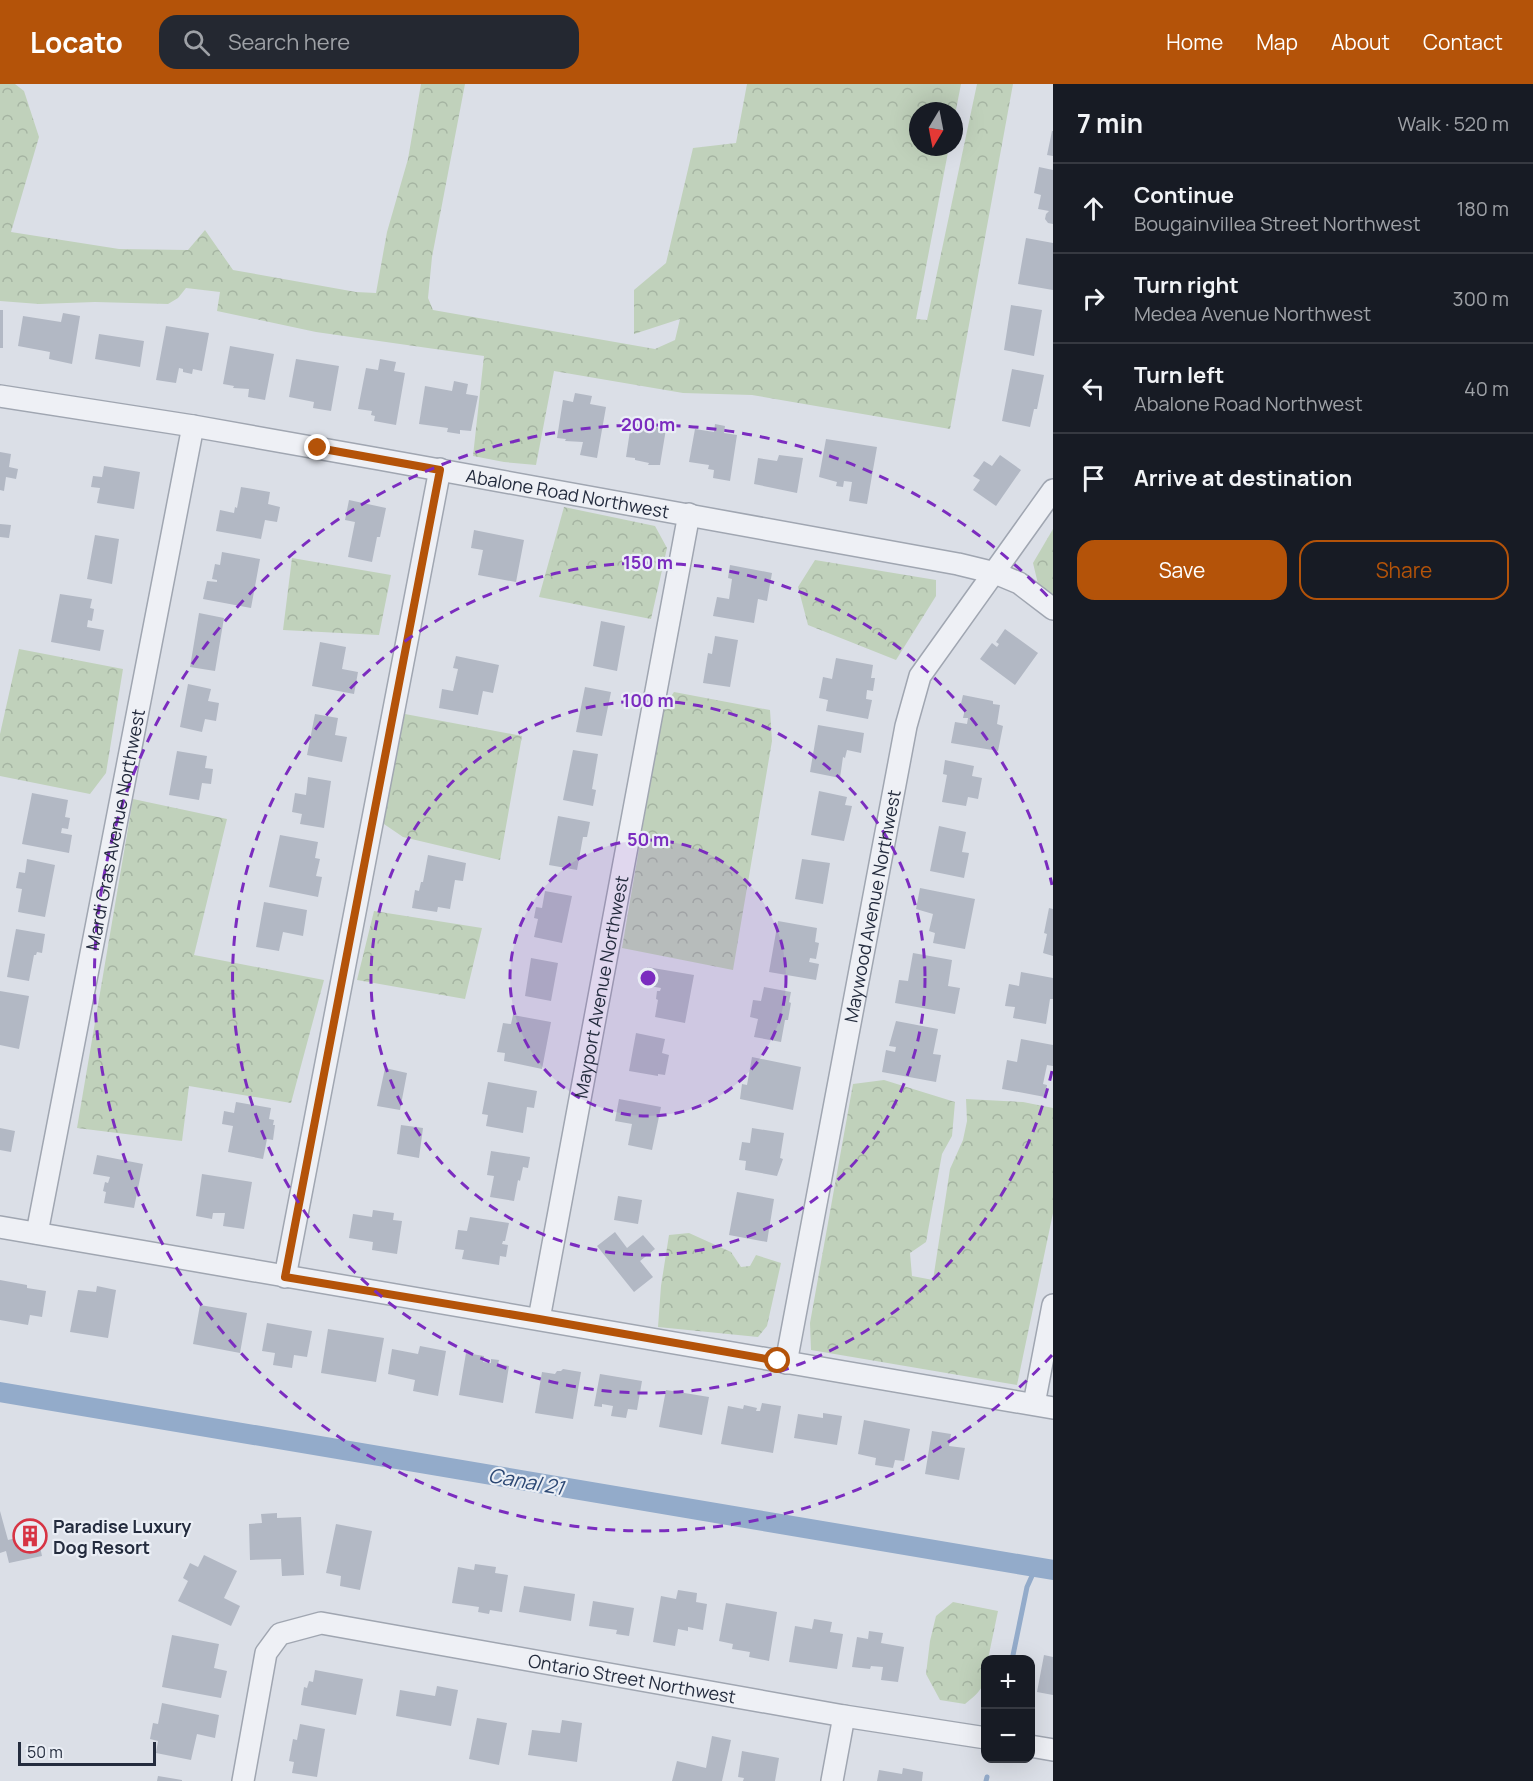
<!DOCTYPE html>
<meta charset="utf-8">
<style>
body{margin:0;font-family:Manrope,sans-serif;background:#242831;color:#f1f3f6}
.controls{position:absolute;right:18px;bottom:18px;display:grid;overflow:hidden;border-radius:12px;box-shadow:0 6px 24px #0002}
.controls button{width:54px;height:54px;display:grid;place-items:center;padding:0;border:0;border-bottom:2px solid #363941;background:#171b24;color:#f1f3f6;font:30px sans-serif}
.compass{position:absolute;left:909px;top:18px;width:54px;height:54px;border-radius:50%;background:#171b24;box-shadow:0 6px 24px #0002;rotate:190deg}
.scale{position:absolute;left:18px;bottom:15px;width:138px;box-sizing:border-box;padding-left:6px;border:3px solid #242c3e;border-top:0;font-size:16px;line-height:21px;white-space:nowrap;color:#242c3e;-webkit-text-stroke:4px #eaeef5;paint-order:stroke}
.stop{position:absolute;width:18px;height:18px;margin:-14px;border:4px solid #b45309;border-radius:50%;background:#fff}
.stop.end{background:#b45309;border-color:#fff;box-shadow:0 2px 6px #0008}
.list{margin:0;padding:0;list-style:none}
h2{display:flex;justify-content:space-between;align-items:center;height:78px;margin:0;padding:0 24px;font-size:26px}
h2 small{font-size:20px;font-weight:400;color:#9ea1a6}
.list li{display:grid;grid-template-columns:39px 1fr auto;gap:18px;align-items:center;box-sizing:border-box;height:90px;padding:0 24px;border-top:2px solid #363941}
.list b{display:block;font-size:22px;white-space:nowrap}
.list p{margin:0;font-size:20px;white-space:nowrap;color:#9ea1a6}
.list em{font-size:20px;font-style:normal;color:#9ea1a6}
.actions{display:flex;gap:12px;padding:18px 24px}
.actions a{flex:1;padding:14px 0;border:2px solid #b45309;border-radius:18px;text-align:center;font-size:21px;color:#b45309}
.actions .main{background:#b45309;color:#fff}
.icon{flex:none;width:33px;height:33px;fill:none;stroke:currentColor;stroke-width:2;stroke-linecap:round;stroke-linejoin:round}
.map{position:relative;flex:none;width:1053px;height:1697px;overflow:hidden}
header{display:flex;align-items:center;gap:36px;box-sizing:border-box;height:84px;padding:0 30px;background:#b45309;color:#fff}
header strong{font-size:28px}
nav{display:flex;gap:33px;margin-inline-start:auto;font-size:21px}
.search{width:420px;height:54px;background:#242831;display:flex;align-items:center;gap:15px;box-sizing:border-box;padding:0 21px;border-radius:18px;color:#9ea1a6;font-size:22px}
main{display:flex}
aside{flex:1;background:#171b24}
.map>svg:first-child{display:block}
.forest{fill:url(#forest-crowns)}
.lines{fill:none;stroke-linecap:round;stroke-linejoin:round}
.stream{stroke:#93abca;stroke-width:5}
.canal{stroke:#93abca;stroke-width:20}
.building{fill:#b2b8c4}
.minor-casing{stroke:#a0a6b1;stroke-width:24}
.minor{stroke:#eef0f5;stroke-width:21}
.route{stroke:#b45309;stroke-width:8}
.ring{fill:none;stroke:#7b2cbf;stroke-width:3;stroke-dasharray:10 8}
.labels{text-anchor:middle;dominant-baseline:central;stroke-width:4.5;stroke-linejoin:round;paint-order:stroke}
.street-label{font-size:18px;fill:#242c3e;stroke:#eaeef5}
.poi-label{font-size:18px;font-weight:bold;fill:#242c3e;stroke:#eaeef5;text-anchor:start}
.water-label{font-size:20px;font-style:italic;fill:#2c4874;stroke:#eaeef5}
.centre{fill:#7b2cbf;stroke:#eaeef5;stroke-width:3}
.ring-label{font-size:18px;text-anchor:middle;font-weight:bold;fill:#7b2cbf;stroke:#eaeef5;stroke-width:4.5;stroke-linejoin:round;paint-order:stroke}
</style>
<header>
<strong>Locato</strong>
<div class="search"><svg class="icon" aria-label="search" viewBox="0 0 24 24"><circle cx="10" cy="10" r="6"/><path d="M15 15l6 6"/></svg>Search here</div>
<nav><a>Home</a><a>Map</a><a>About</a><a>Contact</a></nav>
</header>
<main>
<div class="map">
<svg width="1053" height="1697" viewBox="0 0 1053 1697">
<defs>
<pattern id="forest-crowns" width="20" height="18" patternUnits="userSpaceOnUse" patternTransform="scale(1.5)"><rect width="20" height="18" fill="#c0d1bb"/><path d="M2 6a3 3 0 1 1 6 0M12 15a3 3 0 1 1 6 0" fill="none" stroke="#a5b4a2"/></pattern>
</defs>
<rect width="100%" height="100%" fill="#dbdfe7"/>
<!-- forest -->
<path class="forest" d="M0,0H15L24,7L39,53L11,148L119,165L188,166L205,146L233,186L356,208L376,209L387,148L408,75L421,0H465L432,173L428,214L433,226L655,265L675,256L680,235L634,250V206L666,179L693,64L736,59L747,0H961L954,36V27H918V63H949L916,235L927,236L977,0H1013L950,345L752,311L683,309L554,287L536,381L504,378L473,372L484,272L316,248L217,227L220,208L186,204L178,214L168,220L95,218L39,220L0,217Z
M564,423L655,442L667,464L651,535L539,513Z
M1053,445V511L1039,504L1033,479Z
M292,474L391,491L379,551L283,546Z
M815,476L936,496V512L896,576L808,541L798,503Z
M19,565L123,585L106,689L90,710L0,692V650Z
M674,608L770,626L772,657L733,886L622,864L663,624Z
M405,630L522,652L500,776L403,753L381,738Z
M133,715L227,735L194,871L324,896L291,1019L189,1002L182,1057L77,1044Z
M374,827L482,844L465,915L357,896Z
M884,996L955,1018L952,1052L942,1070L926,1158L910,1169L912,1192L933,1196L950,1085L963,1056L967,1037L966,1015L1023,1018L1053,1024V1129L1017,1301L811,1266L810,1239L853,1000Z
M689,1149L731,1168L741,1183L750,1182L756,1171L781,1179L767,1242L758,1253L658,1243L661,1202L669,1151Z
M953,1518L998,1527L988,1575L986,1576C986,1600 984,1605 965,1620L940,1616L926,1590L930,1557L936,1532Z"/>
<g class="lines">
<!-- stream -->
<path class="stream" d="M1012,1576L1027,1503L1036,1483
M986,1697L987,1693"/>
<!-- canal -->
<path class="canal" d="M0,1308L1053,1486"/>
</g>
<!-- building -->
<path class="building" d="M1052,47H1053V72L1047,71Z
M1039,83L1053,86V140L1048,139L1045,135L1046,130L1049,127L1038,125L1041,111L1034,109Z
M1026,154L1053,159V206L1018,200Z
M1011,221L1042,226L1034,272L1004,266Z
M0,226H3V264H0Z
M63,229L80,232L72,280L49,275L50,268L18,262L23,232L61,238Z
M166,242L209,249L202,287L193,285L192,290L183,288V285L179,284L176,299L156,296Z
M99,250L144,257L140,283L95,275Z
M230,262L274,270L265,316L248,313L249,305L233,304L234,302L223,300Z
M296,275L339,282L331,327L313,324L314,318L289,313Z
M380,275L396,278L394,287L405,289L396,341L374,337L375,332L371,331L372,327L358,325L366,284L378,286Z
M1012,285L1044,291L1037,325H1034L1030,343L1002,337Z
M454,297L468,300L466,310L478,312L471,347L460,346V350L447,348L448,344L419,340L425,302L452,307Z
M575,309L592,312L590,320L606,323L597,374L580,371L583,358L565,357L566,355L557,354L563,316L573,318Z
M715,340L725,342L724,349L737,351L730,397L713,394L714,386L708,385L709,381L689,378L695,345L714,348Z
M642,341L666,345L660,381H648L649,379L635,376V374L626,373L630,347L640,349Z
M826,355L877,363L867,420L849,417L852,398L844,397L843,403L836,402L837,398L819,393Z
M0,368L11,370L9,383L18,385L16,395L6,393L4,407L0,406Z
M779,371L803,374L797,409L754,400L758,374L777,377Z
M1000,371L1021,386L996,422L973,406L980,396L973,392L984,377L992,382Z
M104,382L140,388L134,425L97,419L100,404L91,403L93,392L102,393Z
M241,403L270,408L268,420L280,423L277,438L265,436L261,455L216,447L220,426L234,429L235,423L237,424Z
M349,416L386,424L380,453H377L372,478L348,473L355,438L345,436Z
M0,440L11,441L9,454L0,453Z
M474,446L524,456L516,498L478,491L483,466L471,464Z
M95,451L119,455L112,500L87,495Z
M222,468L260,475L251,524L203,515L207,497L217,498V496L212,495L215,480L220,481Z
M730,481L772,489L767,517L758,515L754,539L713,532L717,513L729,515L732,495L728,494Z
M60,510L92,515L90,524L94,525L92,537L88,536L87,543L104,546L100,567L51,558Z
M199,529L224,534L215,587L190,583Z
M601,537L625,542L617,587L593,582Z
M1005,545L1038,569L1015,601L980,575L992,559L997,563L999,560L996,558Z
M715,552L738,556L730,603L703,599L708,569L712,570Z
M320,558L346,563L342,585L358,588L354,610L312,602Z
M456,572L499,581L493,609L483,607L478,631L439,624L442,605L453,607L458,585L453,584Z
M836,574L873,581L871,594H875L873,607L867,606L866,615L872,616L868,635L826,627L828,616L819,614L823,593L832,595Z
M188,600L211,605L208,617L219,619L216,637L205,635L202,648L180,643Z
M585,603L611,608L602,652L576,648Z
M963,611L993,617V620L1000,621L997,640L1003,642L998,667L951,659L955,638L967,640L968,634H963L965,625L960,624Z
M315,630L338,634L335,651L347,653L342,678L307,671Z
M818,641L864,649L861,669L847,666L845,674L843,673L840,694L810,688Z
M573,666L598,670L592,705L596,706L593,722L563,716Z
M177,667L207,672L205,684L213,685L211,700L202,699L199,716L169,711Z
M945,676L974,682L972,692L982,694L978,715L968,713L966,722L942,718L947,691L943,690Z
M308,693L331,697L324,744L300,740L302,730L292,728L295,709L306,711Z
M819,707L847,713L845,721L852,722L844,757L811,751Z
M32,709L68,716L65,733L70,734L68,745L62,744L61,749L72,751L69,769L22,760Z
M558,732L590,738L587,753H583L577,786L549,781Z
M939,742L966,748L962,768L969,769L964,794L930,787Z
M280,751L318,758L315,774L320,775L316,792L322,793L318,813L269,803Z
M428,771L466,779L463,797L455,796L450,825L438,823L437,828L412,824L415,806L419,807L421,798H423Z
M27,775L55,781L45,833L18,828L22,805L16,804L19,788L25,789Z
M802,775L830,779L823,820L795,815Z
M920,804L975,815L965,865L933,859L935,849L929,847L933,830L916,825Z
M545,807L572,812L562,859L534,853L538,835L534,834L536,823L542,824Z
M264,818L307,826L303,852L283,848L279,867L256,863Z
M1049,824L1053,825V872L1043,869L1047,850L1044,849Z
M778,837L817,844L815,858L819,859L816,875L810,874L809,878L819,880L816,896L769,888Z
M16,845L45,850L42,869L37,868L36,871H34L29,897L7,893Z
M913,869L952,876L948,902L960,904L955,930L895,919L899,896L908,897Z
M531,874L558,879L551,917L525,912Z
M647,883L694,891L685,939L655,933L658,916L656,915L657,907H660L661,904L644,901Z
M1021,888L1053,894V915H1050L1046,940L1013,934L1015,923L1005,922L1009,900L1019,902Z
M764,903L791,908L789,918L791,919L788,936H785L781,958L754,953L758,935L750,933L753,916L761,917Z
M0,907L29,912L19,965L0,961Z
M513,931L551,938L542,985L504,977L505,969L497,968L503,939L511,940Z
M896,937L938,945L933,970L941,971L936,998L882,988L886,966L895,968L896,963L889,962Z
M636,949L665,955L662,969L669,971L665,991L658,990V992L629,987Z
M1021,955L1053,961V982L1047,981L1043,1000L1047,1001L1045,1013L1002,1005L1007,976L1017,978Z
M752,973L801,983L793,1026L740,1015L742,1000L747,1001Z
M385,984L407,989L400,1026L377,1022Z
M488,998L537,1007L534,1024L527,1023L523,1049L486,1042L488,1031L482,1030Z
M619,1015L661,1023L652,1066L628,1061L632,1040L615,1037Z
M236,1018L271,1024L269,1035L274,1036L273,1041H275L273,1056L267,1055L263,1075L228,1068L233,1042L222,1040L224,1027L234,1029Z
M401,1041L423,1044L419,1074L397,1070Z
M0,1044L15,1047L11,1068L0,1066Z
M752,1044L784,1049L780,1074L783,1075L777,1092L745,1086L746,1077L739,1076L742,1058L750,1059Z
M491,1067L530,1073L528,1084L523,1083L520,1097L518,1096L514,1117L490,1113L494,1092L487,1091Z
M97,1071L143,1080L134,1124L104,1119L106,1108L103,1107L105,1098L108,1099L110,1093L93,1090Z
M202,1090L252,1098L244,1145L223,1142L225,1129H213L212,1135L196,1132Z
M737,1108L774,1115L767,1158L729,1151Z
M618,1112L642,1116L638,1140L614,1136Z
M373,1126L394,1129L393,1136L402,1137L397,1170L372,1166L373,1158L349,1154L353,1130L372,1133Z
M470,1133L509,1139L505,1157H503L502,1160L508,1161L506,1173L500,1172L499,1181L462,1175L464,1166L455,1165L458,1146L467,1147Z
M615,1148L627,1164L643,1151L655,1165L640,1177L653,1193L634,1208L597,1162Z
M0,1196L27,1201V1204L46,1207L42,1233L30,1231L28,1241L0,1236Z
M97,1202L116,1206L108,1254L70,1248L78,1206L96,1208Z
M200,1221L247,1229L240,1269L193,1260Z
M267,1239L312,1247L307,1273L294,1271L292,1284L273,1281L275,1269L262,1267Z
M328,1245L384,1254L376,1298L321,1289Z
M420,1262L446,1267L438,1312L413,1307L415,1296L388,1290L392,1265L418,1270Z
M466,1269L484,1272L483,1278L491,1279V1275L499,1276L498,1280L509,1282L503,1319L459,1311Z
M563,1285L581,1288L573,1335L535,1329L542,1288L555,1290L557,1287H561Z
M600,1290L642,1297L637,1326L628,1325L626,1334L611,1332L613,1322L602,1320V1323L594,1322Z
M666,1306L709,1313L702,1351L659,1343Z
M762,1319L781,1322L773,1369L721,1360L728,1322L743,1325L744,1321L757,1324L756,1327H760Z
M823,1329L842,1332L837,1361L794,1354L798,1330L823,1334Z
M864,1336L910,1345L904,1377L895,1376L893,1384L875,1381L876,1374L858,1370Z
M932,1347L951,1350L949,1362L965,1364L959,1396L925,1390Z
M0,1427L8,1456L37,1449L42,1472L9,1479L6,1467L0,1469Z
M277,1429V1434L301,1433L304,1491L282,1492L281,1475L250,1476L249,1440L262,1439L261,1430Z
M336,1440L372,1447L360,1506L340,1502L341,1492L326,1489Z
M204,1471L237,1487L224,1514L240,1522L231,1542L178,1517L188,1497L183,1494L190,1479L198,1483Z
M475,1480L496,1483L495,1489L508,1491L502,1528L490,1526L489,1530L478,1528L479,1523L452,1519L458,1483L474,1486Z
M524,1502L575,1510L571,1537L519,1528Z
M678,1506L697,1509L696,1518L707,1520L703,1546L688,1543V1547L678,1545L675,1562L653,1558L661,1512L676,1515Z
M593,1517L634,1524L629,1552L616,1550L617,1546L589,1542Z
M726,1519L777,1528L769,1577L749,1573L750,1568L732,1565L733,1560L719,1557Z
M814,1535L832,1538L830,1548L843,1550L837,1585L789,1578L795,1542L812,1545Z
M869,1547L883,1549L881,1559L904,1563L898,1598L881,1596L883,1583L871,1582L870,1585L852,1583L857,1553L868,1555Z
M172,1551L219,1560L214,1584L227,1587L221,1614L162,1603Z
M1044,1571L1053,1573V1611L1037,1608Z
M315,1586L363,1595L356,1631L301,1621L304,1603L307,1604L309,1597L313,1598Z
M437,1602L458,1606L451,1642L396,1632L400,1606L435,1612Z
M162,1619L219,1631L215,1654L197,1650L191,1676L156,1669L158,1657L150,1655L153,1639L158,1640Z
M477,1634L507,1639L499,1681L469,1675Z
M562,1636L582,1639L577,1678L528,1671L532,1646L560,1649Z
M300,1640L325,1645L317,1693L292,1689L294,1678L289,1677L293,1655L297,1656Z
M712,1652L731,1656L722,1697H672L677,1677L706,1684Z
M742,1667L779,1674L775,1697H743L744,1694L738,1693Z
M903,1684L923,1688L922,1697H877L879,1686L902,1690Z
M158,1692L182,1696V1697H157Z"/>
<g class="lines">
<defs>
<g id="minor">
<path id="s1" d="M0,312L193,342L379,375L958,480L995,489L1019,499L1053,525"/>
<path d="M0,1143L1053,1324"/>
<path id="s2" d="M37,1149L193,342"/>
<path d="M285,1193L440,385"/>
<path id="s3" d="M539,1235L689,430"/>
<path id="s4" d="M786,1279L906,642L920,592L1053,406"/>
<path d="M1034,1320L1053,1221"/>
<path d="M1030,1662L1053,1666"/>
<path id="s5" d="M243,1697L266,1569L280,1550L321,1539L844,1632L986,1654"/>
<path d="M832,1697L844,1632"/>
</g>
</defs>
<!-- minor casing -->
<use href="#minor" class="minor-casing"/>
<!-- minor -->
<use href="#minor" class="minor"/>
</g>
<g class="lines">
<!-- route -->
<path class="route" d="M318,364L440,386L285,1193L539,1235L778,1277"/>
</g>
<!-- distance rings -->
<circle cx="648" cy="894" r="138" fill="#7b2cbf" fill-opacity=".12"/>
<g class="ring">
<circle cx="648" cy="894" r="138"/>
<circle cx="648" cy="894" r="277"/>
<path d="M1052 987A415 415 0 1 1 1052 801"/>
<path d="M1052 1271A553 553 0 1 1 1052 517"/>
</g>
<!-- icons -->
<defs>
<symbol id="building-ring" viewBox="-11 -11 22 22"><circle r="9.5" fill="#eaeef5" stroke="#d73444" stroke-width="1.5"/><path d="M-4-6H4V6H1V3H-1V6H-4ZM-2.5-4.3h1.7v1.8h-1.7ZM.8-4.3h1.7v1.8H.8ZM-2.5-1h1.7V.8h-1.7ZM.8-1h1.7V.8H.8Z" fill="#d73444"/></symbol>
</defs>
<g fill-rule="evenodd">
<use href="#building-ring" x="11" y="1433" width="38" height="38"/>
</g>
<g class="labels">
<!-- street labels -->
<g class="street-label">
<text stroke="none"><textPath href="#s1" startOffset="576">Abalone Road Northwest</textPath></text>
<text stroke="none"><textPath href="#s2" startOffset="411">Mardi Gras Avenue Northwest</textPath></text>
<text stroke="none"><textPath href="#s4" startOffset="465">Maywood Avenue Northwest</textPath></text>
<text stroke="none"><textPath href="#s3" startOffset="338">Mayport Avenue Northwest</textPath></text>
<text stroke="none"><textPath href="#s5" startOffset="512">Ontario Street Northwest</textPath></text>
</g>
<!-- poi labels -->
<g class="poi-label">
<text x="53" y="1442">Paradise Luxury<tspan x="53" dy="21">Dog Resort</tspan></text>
</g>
<!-- water labels -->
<g class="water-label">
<text transform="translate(526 1397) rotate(10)">Canal 21</text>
</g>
</g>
<circle cx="648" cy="894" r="9" class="centre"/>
<g class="ring-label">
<text x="648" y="347">200 m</text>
<text x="648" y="485">150 m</text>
<text x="648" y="623">100 m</text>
<text x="648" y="762">50 m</text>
</g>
</svg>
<div class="controls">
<button>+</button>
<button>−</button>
</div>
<svg class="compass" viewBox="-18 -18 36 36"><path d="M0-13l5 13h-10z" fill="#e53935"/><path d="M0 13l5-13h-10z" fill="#9ea1a6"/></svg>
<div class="scale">50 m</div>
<div class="stop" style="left:778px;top:1277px"></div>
<div class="stop end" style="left:318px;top:364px"></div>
</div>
<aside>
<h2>7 min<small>Walk · 520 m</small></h2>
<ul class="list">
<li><svg class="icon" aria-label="ahead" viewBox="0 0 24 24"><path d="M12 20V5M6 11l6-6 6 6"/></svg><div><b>Continue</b><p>Bougainvillea Street Northwest</p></div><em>180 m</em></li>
<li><svg class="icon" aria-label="right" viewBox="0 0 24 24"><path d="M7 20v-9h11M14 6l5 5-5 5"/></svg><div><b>Turn right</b><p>Medea Avenue Northwest</p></div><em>300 m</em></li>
<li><svg class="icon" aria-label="left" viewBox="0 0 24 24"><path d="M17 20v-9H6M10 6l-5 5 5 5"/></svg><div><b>Turn left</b><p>Abalone Road Northwest</p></div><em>40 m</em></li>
<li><svg class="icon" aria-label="arrive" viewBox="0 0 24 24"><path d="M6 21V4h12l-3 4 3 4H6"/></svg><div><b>Arrive at destination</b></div></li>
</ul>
<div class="actions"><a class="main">Save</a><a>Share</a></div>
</aside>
</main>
